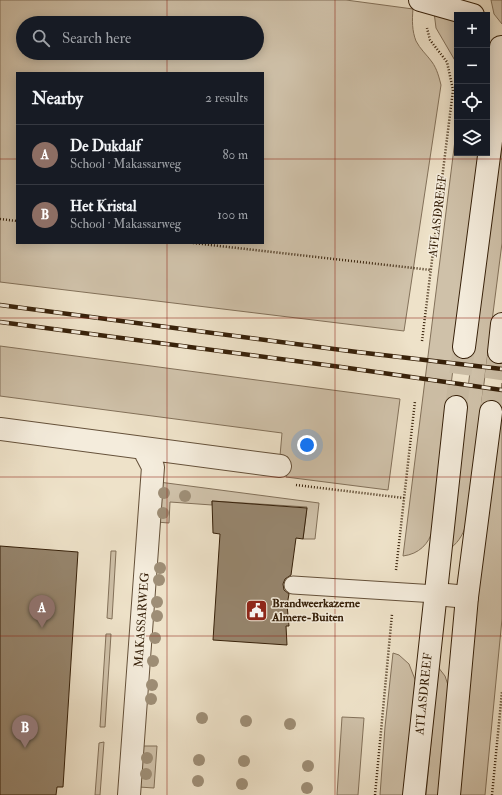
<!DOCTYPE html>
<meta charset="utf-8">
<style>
body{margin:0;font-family:"IM FELL Double Pica",serif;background:#20242c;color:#f1f3f6}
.controls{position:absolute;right:12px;top:12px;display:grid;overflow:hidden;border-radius:0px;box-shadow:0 2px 10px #0003}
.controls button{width:36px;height:36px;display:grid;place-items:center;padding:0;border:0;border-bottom:1px solid #363941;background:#171b24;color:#f1f3f6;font:20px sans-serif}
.you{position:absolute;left:307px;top:445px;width:14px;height:14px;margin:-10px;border:3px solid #fff;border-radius:50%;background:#1a73e8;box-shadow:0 0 0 6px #1a73e833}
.badge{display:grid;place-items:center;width:26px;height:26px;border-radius:50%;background:#b45309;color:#fff;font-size:13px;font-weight:700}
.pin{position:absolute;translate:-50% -33px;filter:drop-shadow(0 1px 2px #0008)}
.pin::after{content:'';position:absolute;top:21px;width:14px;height:12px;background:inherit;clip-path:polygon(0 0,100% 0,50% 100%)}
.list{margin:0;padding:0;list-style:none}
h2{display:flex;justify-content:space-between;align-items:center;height:52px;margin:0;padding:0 16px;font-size:17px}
h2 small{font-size:13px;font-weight:400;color:#9ea1a6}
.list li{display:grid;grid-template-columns:26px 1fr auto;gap:12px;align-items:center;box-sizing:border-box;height:60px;padding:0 16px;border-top:1px solid #363941}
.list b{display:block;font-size:15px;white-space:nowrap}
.list p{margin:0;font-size:13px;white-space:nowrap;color:#9ea1a6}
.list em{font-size:13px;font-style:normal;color:#9ea1a6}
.icon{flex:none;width:22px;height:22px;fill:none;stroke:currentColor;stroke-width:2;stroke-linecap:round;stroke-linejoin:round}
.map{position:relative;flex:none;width:502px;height:795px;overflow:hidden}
.search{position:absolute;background:#171b24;box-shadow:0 2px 10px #0003;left:16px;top:16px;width:248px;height:44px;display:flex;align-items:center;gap:10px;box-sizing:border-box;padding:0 14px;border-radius:22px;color:#9ea1a6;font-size:15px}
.panel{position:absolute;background:#171b24;box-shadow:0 2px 10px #0003;left:16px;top:72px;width:248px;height:172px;border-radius:0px}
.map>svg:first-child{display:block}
.green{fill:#cfc1a9;stroke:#83715a;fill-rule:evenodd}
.building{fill:#96856d;stroke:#37210a}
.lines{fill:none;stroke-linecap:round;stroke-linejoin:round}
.secondary-tunnel{stroke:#c9bba3;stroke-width:22;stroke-dasharray:22 11;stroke-linecap:butt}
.lane-casing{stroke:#65513a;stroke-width:19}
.street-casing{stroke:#65513a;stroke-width:24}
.secondary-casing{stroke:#37210a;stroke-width:24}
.path{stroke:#37210a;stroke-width:2.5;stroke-dasharray:1 2;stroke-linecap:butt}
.lane{stroke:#f4ecdc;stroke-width:17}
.street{stroke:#f4ecdc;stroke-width:22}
.secondary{stroke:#f4ecdc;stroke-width:22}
.rail-casing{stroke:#37210a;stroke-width:4.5}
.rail{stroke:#f4ecdc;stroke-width:3;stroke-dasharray:9;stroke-linecap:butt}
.tree{fill:#9e8e76}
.grid{fill:none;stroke:#8f2418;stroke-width:1;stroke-opacity:0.55}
.labels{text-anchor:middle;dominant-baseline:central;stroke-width:3;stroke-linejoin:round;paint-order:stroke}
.street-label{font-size:12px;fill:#37210a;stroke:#f4ecdc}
.poi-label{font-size:12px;font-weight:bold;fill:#37210a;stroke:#f4ecdc;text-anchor:start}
</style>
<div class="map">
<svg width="502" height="795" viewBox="0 0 502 795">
<rect width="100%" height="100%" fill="#eee2c9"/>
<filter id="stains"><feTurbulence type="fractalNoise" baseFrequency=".005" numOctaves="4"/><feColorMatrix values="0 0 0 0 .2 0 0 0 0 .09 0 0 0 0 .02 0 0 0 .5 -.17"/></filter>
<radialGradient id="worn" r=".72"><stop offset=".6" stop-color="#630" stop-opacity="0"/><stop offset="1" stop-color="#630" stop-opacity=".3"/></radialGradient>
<!-- green -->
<path class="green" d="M0,0H346L413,9C412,20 412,31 416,41C420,49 427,55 432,62C437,69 439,77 441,85L404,331L0,282ZM23,23H257V53H23ZM17,73H263V243H17Z
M491,0H502V24L494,14Z
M434,12L457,21V64L436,28Z
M502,123V243L466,524C463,536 457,544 447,551Z
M457,124V153H480L433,529C429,544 419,554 403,556Z
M0,346L400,399L388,490L286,477L288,457L280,456L282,433L0,396Z
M502,383V619L485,795H457L485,514Z
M159,482L319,503L315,539H303L307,507L212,501V505L170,502L169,523L156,522Z
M111,551H116L112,619L107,618Z
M106,634H111L105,727H100Z
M393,653L399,655L409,664L416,682L408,795H380L385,727Z
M438,667L445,676L448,685L440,795H426Z
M342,717L364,718L358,795H337Z
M104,742L100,795H95L99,743Z
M142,746H157L154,788L139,787Z"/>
<!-- building -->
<path class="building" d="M212,501L307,508L303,539L296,538L291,575L285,579L283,584L284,590L289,594L287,605L289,626H286L287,645L213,640L220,534L213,533Z
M0,546L78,552L63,787H57L56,795H0Z"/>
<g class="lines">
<!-- secondary-tunnel -->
<path class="secondary-tunnel" d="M456,407L464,347
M491,412L499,352"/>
<defs>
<path id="lane" d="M293,585L436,594"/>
<path id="street" d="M0,429L280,466
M436,594L467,597
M129,795L153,467L143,448"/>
<path id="secondary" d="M420,0L473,15
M464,347L497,95L501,47
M499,352L502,324
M414,795L456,407
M449,795L467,597L491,412"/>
</defs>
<!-- lane casing -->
<use href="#lane" class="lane-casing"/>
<!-- street casing -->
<use href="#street" class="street-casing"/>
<!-- secondary casing -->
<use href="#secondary" class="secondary-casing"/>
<!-- path -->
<path class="path" d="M0,219L17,221
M193,243L431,270
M422,341L453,90L447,62L430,40L427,28
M296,485L404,498
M396,570L415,401
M375,795L392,614
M492,795L502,692"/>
<!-- lane -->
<use href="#lane" class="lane"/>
<!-- street -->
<use href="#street" class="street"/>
<!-- secondary -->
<use href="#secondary" class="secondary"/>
<defs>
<path id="rail" d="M0,305L357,352L502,369
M0,322L341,367L502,390"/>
</defs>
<!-- rail casing -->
<use href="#rail" class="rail-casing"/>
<!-- rail -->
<use href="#rail" class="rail"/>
</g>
<!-- trees -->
<g class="tree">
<circle cx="164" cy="493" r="6"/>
<circle cx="185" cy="496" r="6"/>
<circle cx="163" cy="513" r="6"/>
<circle cx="160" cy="568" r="6"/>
<circle cx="159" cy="580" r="6"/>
<circle cx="157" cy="602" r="6"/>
<circle cx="157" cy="616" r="6"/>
<circle cx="155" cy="638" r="6"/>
<circle cx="153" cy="661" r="6"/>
<circle cx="152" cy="685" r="6"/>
<circle cx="151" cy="699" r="6"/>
<circle cx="202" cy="718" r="6"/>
<circle cx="246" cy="721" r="6"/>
<circle cx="290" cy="724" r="6"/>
<circle cx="147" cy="758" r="6"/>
<circle cx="199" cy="760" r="6"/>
<circle cx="244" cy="761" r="6"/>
<circle cx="308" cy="766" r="6"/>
<circle cx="146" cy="774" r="6"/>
<circle cx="198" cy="781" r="6"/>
<circle cx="242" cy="784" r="6"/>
<circle cx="307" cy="788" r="6"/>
</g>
<!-- grid -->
<path class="grid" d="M167,0V23M335,0V795M167,53V73M0,159H17M263,159H502M167,243V795M0,318H502M0,477H502M0,636H502"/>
<!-- icons -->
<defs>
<symbol id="civic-square" viewBox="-11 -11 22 22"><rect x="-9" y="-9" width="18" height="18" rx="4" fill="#8f2418" stroke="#f4ecdc"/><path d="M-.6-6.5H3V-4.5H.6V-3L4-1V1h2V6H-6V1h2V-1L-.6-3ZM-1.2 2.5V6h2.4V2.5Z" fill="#fff"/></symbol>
</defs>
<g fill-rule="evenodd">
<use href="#civic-square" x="244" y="598" width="25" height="25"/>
</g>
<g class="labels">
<!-- street labels -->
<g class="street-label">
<text transform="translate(438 216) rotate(-83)">ATLASDREEF</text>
<text transform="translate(142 620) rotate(-86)">MAKASSARWEG</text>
<text transform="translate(424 694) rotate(-84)">ATLASDREEF</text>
</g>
<!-- poi labels -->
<g class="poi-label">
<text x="272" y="603">Brandweerkazerne<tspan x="272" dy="14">Almere-Buiten</tspan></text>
</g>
</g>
<rect width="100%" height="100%" filter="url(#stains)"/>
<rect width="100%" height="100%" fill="url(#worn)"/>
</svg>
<div class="controls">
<button>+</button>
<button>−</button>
<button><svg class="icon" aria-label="locate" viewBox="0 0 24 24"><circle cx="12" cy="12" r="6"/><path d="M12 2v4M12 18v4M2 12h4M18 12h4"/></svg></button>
<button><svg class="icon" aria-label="layers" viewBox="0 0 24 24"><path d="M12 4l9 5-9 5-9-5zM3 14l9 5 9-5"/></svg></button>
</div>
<div class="you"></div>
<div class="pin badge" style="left:42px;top:628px;background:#8d6e63">A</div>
<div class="pin badge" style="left:25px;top:748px;background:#8d6e63">B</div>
<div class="search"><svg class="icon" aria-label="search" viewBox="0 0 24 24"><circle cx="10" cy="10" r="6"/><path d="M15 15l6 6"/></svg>Search here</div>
<section class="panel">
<h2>Nearby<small>2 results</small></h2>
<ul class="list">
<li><span class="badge" style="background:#8d6e63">A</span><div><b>De Dukdalf</b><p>School · Makassarweg</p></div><em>80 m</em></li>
<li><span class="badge" style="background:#8d6e63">B</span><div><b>Het Kristal</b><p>School · Makassarweg</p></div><em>100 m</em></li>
</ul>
</section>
</div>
